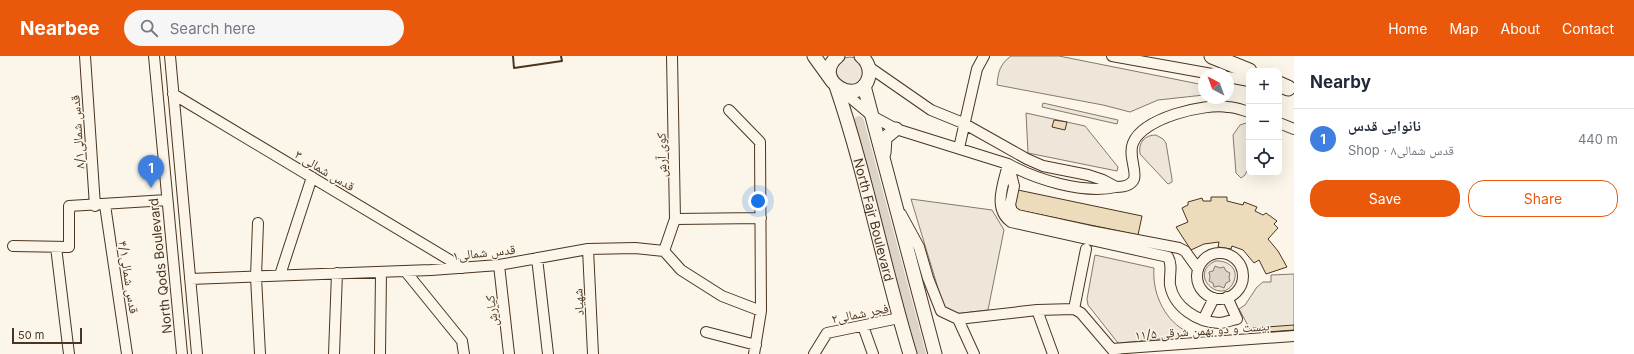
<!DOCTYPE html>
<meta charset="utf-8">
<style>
body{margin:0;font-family:Inter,"Noto Naskh Arabic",sans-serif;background:#f6f6f7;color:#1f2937}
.controls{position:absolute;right:12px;top:12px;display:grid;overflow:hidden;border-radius:8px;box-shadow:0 4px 16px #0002}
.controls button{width:36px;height:36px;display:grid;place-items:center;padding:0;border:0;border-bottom:1px solid #e0e1e3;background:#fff;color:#1f2937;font:20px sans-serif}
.compass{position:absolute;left:1198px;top:12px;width:36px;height:36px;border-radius:50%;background:#fff;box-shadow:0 4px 16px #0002;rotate:319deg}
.scale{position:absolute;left:12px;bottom:10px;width:70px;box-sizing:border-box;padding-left:4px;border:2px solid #4a3520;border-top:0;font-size:11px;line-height:14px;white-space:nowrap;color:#4a3520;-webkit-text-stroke:3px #fbf6e9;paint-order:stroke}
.you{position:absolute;left:758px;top:145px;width:14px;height:14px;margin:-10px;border:3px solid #fff;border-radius:50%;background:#1a73e8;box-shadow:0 0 0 6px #1a73e833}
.badge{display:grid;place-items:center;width:26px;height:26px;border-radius:50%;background:#ea580c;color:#fff;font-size:13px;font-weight:700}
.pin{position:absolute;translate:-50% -33px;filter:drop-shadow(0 1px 2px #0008)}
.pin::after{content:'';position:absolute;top:21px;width:14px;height:12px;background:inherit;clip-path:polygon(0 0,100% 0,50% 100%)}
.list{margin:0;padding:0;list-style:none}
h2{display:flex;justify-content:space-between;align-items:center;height:52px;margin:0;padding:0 16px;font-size:17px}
h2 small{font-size:13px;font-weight:400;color:#747a83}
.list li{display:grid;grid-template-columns:26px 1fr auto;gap:12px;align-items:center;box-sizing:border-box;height:60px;padding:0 16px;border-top:1px solid #e0e1e3}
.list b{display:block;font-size:15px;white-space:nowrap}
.list p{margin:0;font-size:13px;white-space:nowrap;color:#747a83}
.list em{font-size:13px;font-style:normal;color:#747a83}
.actions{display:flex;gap:8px;padding:12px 16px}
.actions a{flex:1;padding:9px 0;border:1px solid #ea580c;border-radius:16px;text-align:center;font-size:14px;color:#ea580c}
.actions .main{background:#ea580c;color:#fff}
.icon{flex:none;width:22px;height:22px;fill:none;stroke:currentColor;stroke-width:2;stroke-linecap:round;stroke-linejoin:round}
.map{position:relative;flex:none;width:1294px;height:298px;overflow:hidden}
header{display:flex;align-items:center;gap:24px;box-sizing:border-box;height:56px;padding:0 20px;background:#ea580c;color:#fff}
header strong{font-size:19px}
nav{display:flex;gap:22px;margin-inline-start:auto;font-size:14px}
.search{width:280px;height:36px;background:#f6f6f7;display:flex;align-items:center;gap:10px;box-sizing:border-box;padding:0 14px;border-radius:22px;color:#747a83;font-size:15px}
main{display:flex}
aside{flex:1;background:#fff}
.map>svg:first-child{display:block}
.green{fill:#ede6d9;stroke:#887966}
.parking{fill:#ede7d9;stroke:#887966}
.water{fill:#dcd4c6;stroke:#887966}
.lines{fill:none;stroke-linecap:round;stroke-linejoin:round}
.canal{stroke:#dcd4c6;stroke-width:10}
.building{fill:#ecdcbc;stroke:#4a3520}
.minor-casing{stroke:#4a3520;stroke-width:12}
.major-casing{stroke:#4a3520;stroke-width:15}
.highway-casing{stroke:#4a3520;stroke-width:17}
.minor{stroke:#fbf6e9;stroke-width:10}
.major{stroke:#fbf6e9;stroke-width:13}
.highway{stroke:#fbf6e9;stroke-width:15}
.wall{stroke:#4a3520;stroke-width:2}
.labels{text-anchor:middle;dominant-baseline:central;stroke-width:3;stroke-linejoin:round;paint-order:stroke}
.street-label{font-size:13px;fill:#4a3520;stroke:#fbf6e9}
</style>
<header>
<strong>Nearbee</strong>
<div class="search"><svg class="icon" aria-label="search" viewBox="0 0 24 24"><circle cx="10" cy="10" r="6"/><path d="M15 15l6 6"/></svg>Search here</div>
<nav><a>Home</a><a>Map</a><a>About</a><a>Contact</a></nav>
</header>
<main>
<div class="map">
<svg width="1294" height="298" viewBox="0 0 1294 298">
<rect width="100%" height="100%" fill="#fbf6e9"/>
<!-- green -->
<path class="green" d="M1011,0H1059L1204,29V39L1158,44L1130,56L1103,49L997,29C998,16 1000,8 1011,0Z
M836 15a14 14 0 1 1 28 0a14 14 0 1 1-28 0Z
M1043,47L1118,64L1117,68L1042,51Z
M1026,57L1085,70L1118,111L1117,115L1028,97Z
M1249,66V111L1245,119L1241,122L1236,117L1233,79L1240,69Z
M1156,79L1163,83L1166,87L1172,123V126L1168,128L1140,98C1138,86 1145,79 1156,79Z
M911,143L992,154L1004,174L988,254L954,258L944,252Z
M1095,199L1154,212C1152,235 1163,262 1184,274L1181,281L1118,287L1088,249L1087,243Z
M1215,205C1227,204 1239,212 1234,225C1224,251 1186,220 1215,205Z"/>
<!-- parking -->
<path class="parking" d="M1294,218V274L1252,277L1239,253L1245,249L1257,231L1263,226H1271V219Z"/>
<!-- water -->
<path class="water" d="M1215,210L1220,212L1224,211L1226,215L1230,217L1229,221L1230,225L1226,227L1224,232L1219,230L1214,231L1213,227L1209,225L1210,221L1209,216L1213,215Z"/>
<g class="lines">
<!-- canal -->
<path class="canal" d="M859,65L921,298"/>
</g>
<!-- building -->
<path class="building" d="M1054,64L1067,66L1065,74L1052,71Z
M1018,134L1142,160L1138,179L1014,153Z
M1211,141H1227V145L1243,149L1244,146L1257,151L1255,155L1263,159L1266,157L1277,165L1274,168L1278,172L1268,183L1278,195L1287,211L1266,218L1259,204L1254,207L1243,194L1232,190L1231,193L1218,191L1219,186L1204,188L1191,194L1176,171L1188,166L1182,152L1188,149V146L1202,142L1203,145H1211Z
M1294,269V274L1254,277L1253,272Z"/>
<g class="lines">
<defs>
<path id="minor" d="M85,0L95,150
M154,0L182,298
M170,0L197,298
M1112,0L1212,18
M1228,21L1249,25
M840,33L872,60L896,73L1008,108C1037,124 1083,138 1116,131L1103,124L1088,119L1043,110L1027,103L963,67L931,54L869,11
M173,38L463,212
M729,54L760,86L761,255L754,298
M1279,67L1294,73
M959,92L977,13L984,0
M1008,108C1004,127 992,152 1011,166L1168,201C1173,210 1169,219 1170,229C1174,251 1197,266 1219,267C1225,267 1231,264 1237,263L1227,241
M1009,110L1014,130L1010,149L1012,155L1017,159L1090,175L1179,192L1185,195L1198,213
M1116,131C1123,131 1131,130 1134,123C1137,115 1128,99 1133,87C1143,62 1204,47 1228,51C1235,51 1242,54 1249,56
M105,149L127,298
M901,158L919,191L928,222L941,255L958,263
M675,163L761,162
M258,167L256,221L260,298
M13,190L69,191V150L167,144
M56,191L69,298
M588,193L593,298
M664,195L675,163L672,0
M1197 220a23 23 0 1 1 46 0a23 23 0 1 1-46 0Z
M537,202L548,298
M499,209L509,298
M406,216L462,285L464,298
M280,219L312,121
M190,223L431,214L499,209L588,193L635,192L664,195L681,214L722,240L761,255
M1074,253L1081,257L1116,298
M1074,253L1086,193
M1037,254L1053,298
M958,263L1037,254L1074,253
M958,263L974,298
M1203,264L1214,242
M863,270L873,298
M706,276L756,289
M1112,293L1294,280
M334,298L337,217
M380,298L381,217
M814,298L827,277L899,262"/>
<g id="major">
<path d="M814,0L832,25"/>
<path d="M838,0C809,24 861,54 869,20C870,12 867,5 861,0"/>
<path id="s1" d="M836,30C866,118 883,209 910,298"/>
<path d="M864,30L935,298"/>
<path d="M884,97L885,82L896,73"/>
</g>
<path id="highway" d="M1212,0L1249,15
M1279,28L1288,32"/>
</defs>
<!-- minor casing -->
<use href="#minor" class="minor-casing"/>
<!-- major casing -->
<use href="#major" class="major-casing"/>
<!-- highway casing -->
<use href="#highway" class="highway-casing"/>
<!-- minor -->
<use href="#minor" class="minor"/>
<!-- major -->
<use href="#major" class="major"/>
<!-- highway -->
<use href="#highway" class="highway"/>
<!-- wall -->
<path class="wall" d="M513,0L514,12L562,5L561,0"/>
</g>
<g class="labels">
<!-- street labels -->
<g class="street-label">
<text transform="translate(77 76) rotate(-94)">قدس شمالی۸/۱</text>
<text transform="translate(661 99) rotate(-91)">کوی آرش</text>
<text transform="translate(325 114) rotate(31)">قدس شمالی ۳</text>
<text stroke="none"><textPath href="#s1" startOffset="139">North Fajr Boulevard</textPath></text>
<text transform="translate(484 196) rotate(-6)">قدس شمالی۱</text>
<text transform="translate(160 210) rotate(-96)">North Qods Boulevard</text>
<text transform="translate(129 221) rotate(81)">قدس شمالی۴/۱</text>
<text transform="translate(578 246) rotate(-93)">شهیاد</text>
<text transform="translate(491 255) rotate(-97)">کیارش</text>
<text transform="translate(860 257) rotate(-11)">فجر شمالی۲</text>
<text transform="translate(1202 274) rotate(-4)">بیست و دو بهمن شرقی ۱۱/۵</text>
</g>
</g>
</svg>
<div class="controls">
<button>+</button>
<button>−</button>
<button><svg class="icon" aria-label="locate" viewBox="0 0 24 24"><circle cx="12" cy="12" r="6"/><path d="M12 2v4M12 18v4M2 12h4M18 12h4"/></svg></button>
</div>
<svg class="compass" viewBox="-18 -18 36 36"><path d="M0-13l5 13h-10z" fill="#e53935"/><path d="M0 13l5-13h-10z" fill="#747a83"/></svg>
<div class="scale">50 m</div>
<div class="you"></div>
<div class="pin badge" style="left:151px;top:132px;background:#3f7fe0">1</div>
</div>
<aside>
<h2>Nearby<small></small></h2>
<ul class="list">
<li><span class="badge" style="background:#3f7fe0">1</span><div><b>نانوایی قدس</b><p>Shop · قدس شمالی۸</p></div><em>440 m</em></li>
</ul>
<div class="actions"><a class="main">Save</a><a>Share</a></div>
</aside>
</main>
